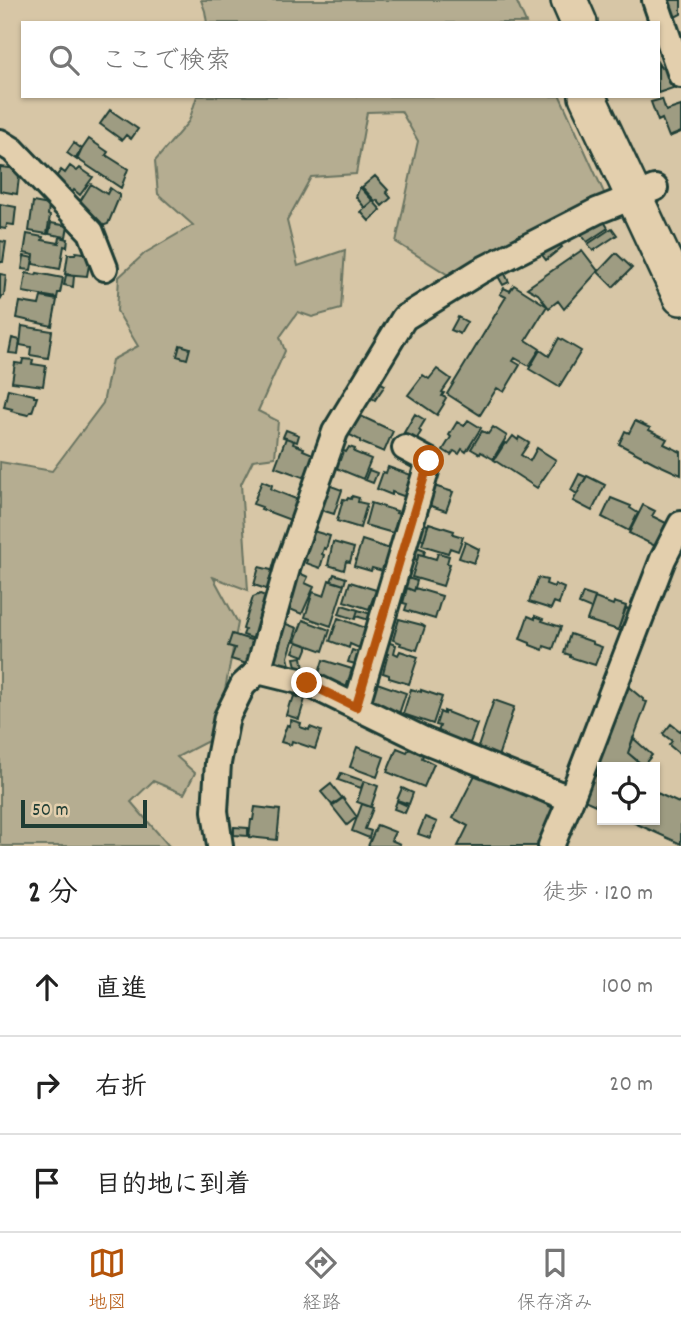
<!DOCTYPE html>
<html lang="ja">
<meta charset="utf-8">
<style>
body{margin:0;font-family:Dekko,"Klee One",sans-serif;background:#f6f6f6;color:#222}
.controls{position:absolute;right:21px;bottom:21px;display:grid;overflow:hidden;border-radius:0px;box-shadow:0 2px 5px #0004}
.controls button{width:63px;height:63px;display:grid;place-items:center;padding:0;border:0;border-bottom:2px solid #e0e0e0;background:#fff;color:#222;font:35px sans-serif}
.scale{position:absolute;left:21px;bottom:18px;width:126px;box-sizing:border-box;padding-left:7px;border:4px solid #1f3d34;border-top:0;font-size:19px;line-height:24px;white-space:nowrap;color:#1f3d34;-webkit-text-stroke:5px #e3cfad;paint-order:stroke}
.stop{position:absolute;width:21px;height:21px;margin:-16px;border:5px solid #b45309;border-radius:50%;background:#fff}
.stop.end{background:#b45309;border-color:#fff;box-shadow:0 2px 7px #0008}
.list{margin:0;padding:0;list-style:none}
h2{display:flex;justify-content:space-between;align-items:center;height:91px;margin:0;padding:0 28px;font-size:30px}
h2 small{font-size:23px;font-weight:400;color:#767676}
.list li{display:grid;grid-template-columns:46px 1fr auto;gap:21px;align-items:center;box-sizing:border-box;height:98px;padding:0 28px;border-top:2px solid #e0e0e0}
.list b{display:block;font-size:26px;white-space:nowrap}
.list em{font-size:23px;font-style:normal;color:#767676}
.icon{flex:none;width:38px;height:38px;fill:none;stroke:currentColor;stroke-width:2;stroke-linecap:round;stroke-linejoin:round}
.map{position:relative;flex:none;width:681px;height:846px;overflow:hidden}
.search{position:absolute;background:#fff;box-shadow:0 2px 5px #0004;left:21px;right:21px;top:21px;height:77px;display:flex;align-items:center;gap:18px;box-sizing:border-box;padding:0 24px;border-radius:0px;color:#767676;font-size:26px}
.sheet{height:385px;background:#fff}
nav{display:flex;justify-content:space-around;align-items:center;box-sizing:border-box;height:98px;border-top:2px solid #e0e0e0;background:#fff;font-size:19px;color:#767676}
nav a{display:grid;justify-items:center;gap:4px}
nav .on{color:#b45309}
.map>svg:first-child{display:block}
.green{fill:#b5ad91;stroke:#6a7562;stroke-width:2}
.building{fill:#9e9c82;stroke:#1f3d34;stroke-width:2}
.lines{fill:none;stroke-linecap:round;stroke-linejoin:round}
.minor-casing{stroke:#1f3d34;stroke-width:30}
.highway-casing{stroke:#1f3d34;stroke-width:40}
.minor{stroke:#e3cfad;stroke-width:24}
.highway{stroke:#e3cfad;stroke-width:35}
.route{stroke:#b45309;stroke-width:9}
</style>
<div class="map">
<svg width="681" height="846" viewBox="0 0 681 846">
<rect width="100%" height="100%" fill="#d7c6a6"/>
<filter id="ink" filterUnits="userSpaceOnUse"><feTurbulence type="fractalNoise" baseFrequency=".0143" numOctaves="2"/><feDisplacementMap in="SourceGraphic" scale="14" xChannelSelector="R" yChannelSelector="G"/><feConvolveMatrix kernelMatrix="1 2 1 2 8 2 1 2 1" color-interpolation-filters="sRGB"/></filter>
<g filter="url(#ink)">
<!-- green -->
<path class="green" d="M201,0H516L526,23H207L205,11Z
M197,96H560L606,197L461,283L396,242L418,141L401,111L367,112L356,174L311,177L287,221L298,266L345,250L341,309L312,317L298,312L280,337L285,351L258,411L278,421L275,457L253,460L241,484L248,590L213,577L238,623L221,710L208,741L177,757L195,773L184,794L153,781L131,802L169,846H3L0,845V462L52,471L103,403L112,360L138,346L117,311L119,277L145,253L193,225L158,194L155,161L189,121Z"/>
<!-- building -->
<path class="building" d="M668,0H681V14L675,17Z
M658,63L661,68L665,66L673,88L658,93Z
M662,99L666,111L681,106V132L669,137L662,119L658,121L651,102Z
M110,110L138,129L131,139L126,135L122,140L100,124Z
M89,139L108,152L106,155L128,169L121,188L76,158Z
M74,143L82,149L77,160L67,153Z
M70,166L77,171L80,168L93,177L80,195L74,190L71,194L53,181L61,170L65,173Z
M0,167L20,169L17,194L0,191Z
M375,176L388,190L386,192L391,198L382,206L377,200L375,201L362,187Z
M91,184L107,194L110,188L120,195L108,224L99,227L77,206Z
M360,187L373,201L365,208L356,197Z
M373,201L381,210L369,221L361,212Z
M33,202L49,205L48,215L50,216L47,234L29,231Z
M0,204L16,207L14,225L7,224L6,229L0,228Z
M602,218L608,228L587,242L578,230Z
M51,223L68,226L66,237L49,234Z
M612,228L617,235L593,251L588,244Z
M27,234L43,237L42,240L59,243L60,237L68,239L67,247L64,246L60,269L33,264L34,255L24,253Z
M555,238L562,247L546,260L539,251Z
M0,241L6,242L3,262H0V264Z
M582,250L598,271L564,309L558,301L549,308L538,294L527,288Z
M76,252L91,254L87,276L65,274L68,254H75Z
M616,253L632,268L613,287L598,272Z
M24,256L33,258L31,270L22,269Z
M504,272L509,282L503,285L498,276Z
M26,273L36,275L37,273L63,278L60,293H58L57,298L23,292Z
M0,274L6,275L4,296H2L1,299L0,298Z
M66,275L74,276L73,287L64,285Z
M514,285L547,306L526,340L540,349L529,366L515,358L513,361L520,365L504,392L497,388L480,415L447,394L506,297L500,294L504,288L510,291Z
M41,297L57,300L52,326L17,318L20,302L39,305Z
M458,317L467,322L460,334L451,330Z
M22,326L52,331L48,358L30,355L31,347L20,345Z
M12,338L20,340L18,354L9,353Z
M559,338L581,351L559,387L529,369L540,350L549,356Z
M180,345L190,348L187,359L177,356Z
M23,359L33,360L32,364L46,366L43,386L12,382L15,363L22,364Z
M437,369L451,379L442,392L444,393L442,396L446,398L443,403L444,404L437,415L408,395L423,375L429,379Z
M372,378L385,385L375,400L363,393Z
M8,389L34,395V397H37L32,412H30L28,415L11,411L12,409L4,407Z
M352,412L393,431L384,452L360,442V440L342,431Z
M415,414L425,420L419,430L421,432L414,443L402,436Z
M468,420L481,428L466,452L462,449L459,454L454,451L451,455L443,450L451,437L449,435L457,422L464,426Z
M635,421L650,428L649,430L667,439L664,444L681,452V475L655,463L619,444L625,431L629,433Z
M493,427L507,436L493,459L481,452L480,454L471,449L482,431L488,434Z
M286,430L299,435L297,442L283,437Z
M513,436L518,440L519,437L529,443L521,455L530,461L537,448L556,460L537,488L494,460L505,443L507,444Z
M286,438L294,441L293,444L304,448L303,450L320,457L311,480L275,467Z
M349,447L355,449L354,452L371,459L363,479L334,467L341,450L346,452Z
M388,467L417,477L406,497L392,492V495L377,489L383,472L386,473Z
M369,470L377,473L373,483L365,480Z
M579,474L586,477L577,494L571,490Z
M587,476L605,485L592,511L573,501Z
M262,481L272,485L271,489L301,501L293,521L261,509L262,507L253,504Z
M323,483L342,490L334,514L315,508Z
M434,486L453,492L446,511L428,505Z
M352,496L359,498L358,502L367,504L360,528L337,521L343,499L347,500L348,498L351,499Z
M611,498L631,506L630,508L638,513L629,531L602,517Z
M371,503L397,511L396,513L404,515L399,530L394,529L393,533L365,525Z
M643,505L655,511L652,516L666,523L655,546L629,533Z
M421,523L428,525L424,540L416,538Z
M429,523L454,531L453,534L463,537L458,551L450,548L448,553L422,545Z
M313,531L330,536L326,549L324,548L322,554L324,555L320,568L306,563L307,560L303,559L306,532L313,534Z
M362,540L390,549L383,571L372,568L371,571L354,566Z
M333,542L354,548L350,562L346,561L344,570L328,565Z
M465,542L479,549L474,563L459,558Z
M414,546L425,550L424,555L419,554L417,560L410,558Z
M438,553L449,556L447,563L450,564L443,586L412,577L419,554L436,559Z
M259,567L275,571L269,590L254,585Z
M297,572L308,577L305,583L314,587L302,614L280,605Z
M334,574L346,578L344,585L331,581Z
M404,577L417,581L414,591L407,588L403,601L398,599Z
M538,578L547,580L546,584L554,587L555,584L564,588L559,604L554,602L551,609L529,602Z
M329,580L344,585L331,626L305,617L313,592L324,596Z
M350,582L376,590L369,609L344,601Z
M407,588L414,591L415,588L442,596L435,619L405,610L407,604L403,603Z
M583,593L595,597L591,609L579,604Z
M260,594L271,598L257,640L243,635L245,630L243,629L253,597Z
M595,598L613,605L614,602L626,606L618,630L587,620Z
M342,605L358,610L355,619L339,614Z
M626,608L632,610L625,632L618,630Z
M358,610L371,614L369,620L356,616Z
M528,616L535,619V616L543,619L542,621L561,627L553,649L544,646L543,650L530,645V643L520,639Z
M338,618L366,628L359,648L350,644L349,648L330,641Z
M399,619L422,625L425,627L417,650L400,645L401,643L393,640Z
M303,620L330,630L323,651L295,641Z
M281,622L297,628L288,657L292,674L264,665Z
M232,634L260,643L253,666L231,659L235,648L228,646Z
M570,634L593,642V644L602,647L595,665L570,657V655L564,653Z
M384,641L396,645L394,653L398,655L400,651L418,657L409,684L389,678V675L383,673L388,654L381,652Z
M297,642L308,646L304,656L293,652Z
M352,650L363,654L359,665L348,662Z
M302,657L304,669L297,670L294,658Z
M323,660L352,669L345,691L317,680Z
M377,683L406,693L398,717L370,703Z
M625,684L643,699V701L647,702L628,753L645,767H602V778L592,773Z
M411,689L421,692V690L442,697L433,724L403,714Z
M294,696L305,699L299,719L286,715L290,702H292Z
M494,700L514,707L498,757L477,750Z
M444,711L477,724L470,743L462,741L461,743L437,735L440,726L436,725L440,712L444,714Z
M291,720L301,723L300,727L309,730L310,727L321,731L315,749L292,741L291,745L281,742L287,725L289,726Z
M671,724L680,731L681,730V755L669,745L672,741L663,734Z
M633,738L652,755L643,766L628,753Z
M357,747L384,757L377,777L350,767Z
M397,748L407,752L409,749L423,755L422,758L434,764L424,787L387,772Z
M478,769L557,810L539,846H458L468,826L453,818Z
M341,773L364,781L361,788L338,780Z
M593,774L602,778V808L582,799Z
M364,781L378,786L371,807L357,802Z
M331,784L342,798L332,805L321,792Z
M402,788L413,793L409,804L397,800Z
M655,792L681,804V844L628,820H655Z
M343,798L357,817L347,825L332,806Z
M397,801L408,806L405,813L394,809Z
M362,804L373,808L365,829L371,831L369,838L352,831Z
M255,807L280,810L277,840L249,837L251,820H253Z
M425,817L437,822L430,838L418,834Z
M377,825L395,832L391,840L400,844L399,846H368Z
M234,827L248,828V836L234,835Z"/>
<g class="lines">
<defs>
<path id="minor" d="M655,0L681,75
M0,142L13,150L91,232L105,268
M258,671L307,683L426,741L571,799
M356,707L429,461L405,448
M220,846L215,811L218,763L227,717L243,685L258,671L288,565L335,432L404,318L480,271L597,211L655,188
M551,846L571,799L663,559L681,524"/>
<path id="highway" d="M569,0L579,23
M587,96L681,297"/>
</defs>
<!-- minor casing -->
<use href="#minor" class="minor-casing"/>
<!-- highway casing -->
<use href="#highway" class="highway-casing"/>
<!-- minor -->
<use href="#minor" class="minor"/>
<!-- highway -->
<use href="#highway" class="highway"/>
</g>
</g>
<g class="lines" filter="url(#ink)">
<!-- route -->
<path class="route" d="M307,683L356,707L429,461"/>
</g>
</svg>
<div class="controls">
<button><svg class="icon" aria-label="locate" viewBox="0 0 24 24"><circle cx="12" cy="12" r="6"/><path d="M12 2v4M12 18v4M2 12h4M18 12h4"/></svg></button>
</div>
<div class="scale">50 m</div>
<div class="stop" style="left:429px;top:461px"></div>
<div class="stop end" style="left:307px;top:683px"></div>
<div class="search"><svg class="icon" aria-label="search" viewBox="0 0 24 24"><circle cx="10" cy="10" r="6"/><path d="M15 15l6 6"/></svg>ここで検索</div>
</div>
<section class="sheet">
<h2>2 分<small>徒歩 · 120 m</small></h2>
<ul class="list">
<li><svg class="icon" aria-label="ahead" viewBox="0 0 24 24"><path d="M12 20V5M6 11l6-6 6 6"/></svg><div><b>直進</b></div><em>100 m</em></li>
<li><svg class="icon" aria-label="right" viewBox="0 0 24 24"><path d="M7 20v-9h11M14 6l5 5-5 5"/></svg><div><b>右折</b></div><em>20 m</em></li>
<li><svg class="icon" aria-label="arrive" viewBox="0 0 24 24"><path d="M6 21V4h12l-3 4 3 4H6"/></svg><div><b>目的地に到着</b></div></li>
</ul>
</section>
<nav>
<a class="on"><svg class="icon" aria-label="map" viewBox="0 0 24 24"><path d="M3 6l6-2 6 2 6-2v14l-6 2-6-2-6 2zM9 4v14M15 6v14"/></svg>地図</a>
<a><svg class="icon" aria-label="directions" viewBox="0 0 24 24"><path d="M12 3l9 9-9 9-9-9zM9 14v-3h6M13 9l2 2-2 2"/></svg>経路</a>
<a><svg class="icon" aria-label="saved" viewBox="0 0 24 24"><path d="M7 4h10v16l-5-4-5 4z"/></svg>保存済み</a>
</nav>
